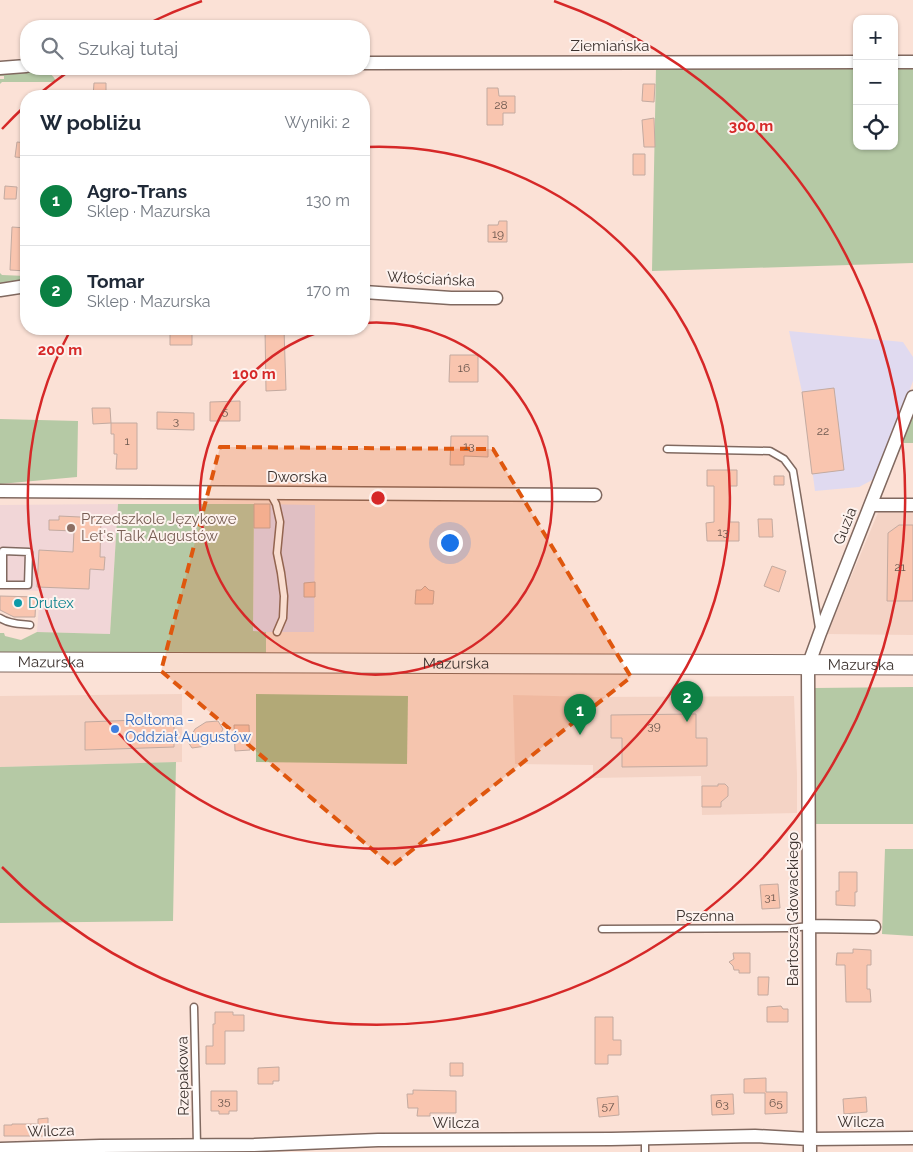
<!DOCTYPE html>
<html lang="pl">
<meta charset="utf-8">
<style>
body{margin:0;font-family:Raleway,sans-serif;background:#f6f6f7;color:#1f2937}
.controls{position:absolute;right:15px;top:15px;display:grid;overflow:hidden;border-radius:10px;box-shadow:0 1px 4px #0004}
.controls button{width:45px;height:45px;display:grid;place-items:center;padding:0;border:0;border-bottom:1px solid #e0e1e3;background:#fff;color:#1f2937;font:25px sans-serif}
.you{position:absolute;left:449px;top:542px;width:18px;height:18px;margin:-12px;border:4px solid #fff;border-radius:50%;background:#1a73e8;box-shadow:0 0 0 8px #1a73e833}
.badge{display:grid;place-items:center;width:32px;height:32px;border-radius:50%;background:#0b8043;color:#fff;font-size:16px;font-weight:700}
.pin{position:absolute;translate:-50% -41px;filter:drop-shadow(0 1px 2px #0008)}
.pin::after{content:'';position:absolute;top:26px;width:18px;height:15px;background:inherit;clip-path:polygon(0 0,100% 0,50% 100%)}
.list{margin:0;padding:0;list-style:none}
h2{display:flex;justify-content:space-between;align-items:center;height:65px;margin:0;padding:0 20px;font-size:21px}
h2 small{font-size:16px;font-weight:400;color:#747a83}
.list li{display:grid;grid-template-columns:32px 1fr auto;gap:15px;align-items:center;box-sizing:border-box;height:90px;padding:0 20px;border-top:1px solid #e0e1e3}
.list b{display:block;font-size:19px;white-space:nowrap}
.list p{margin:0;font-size:16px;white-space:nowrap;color:#747a83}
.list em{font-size:16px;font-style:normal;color:#747a83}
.icon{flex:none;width:28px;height:28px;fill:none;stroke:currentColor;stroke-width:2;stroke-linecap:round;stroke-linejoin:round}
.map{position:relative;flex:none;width:913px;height:1152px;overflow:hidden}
.search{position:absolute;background:#fff;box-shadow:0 1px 4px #0004;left:20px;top:20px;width:350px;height:55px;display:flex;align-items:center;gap:12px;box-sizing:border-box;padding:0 18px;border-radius:20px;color:#747a83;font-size:19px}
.panel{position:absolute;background:#fff;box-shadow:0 1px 4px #0004;left:20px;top:90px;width:350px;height:245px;border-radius:20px}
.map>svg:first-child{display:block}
.built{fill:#f4d3c5}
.industrial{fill:#e0daf0}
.education{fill:#f1d6d7}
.green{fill:#b5c9a5}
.forest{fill:#a7bf92}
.building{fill:#f9c5af;stroke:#c3aaa0}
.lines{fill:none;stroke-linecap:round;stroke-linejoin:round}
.service-casing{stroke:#806960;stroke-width:9}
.minor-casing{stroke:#806960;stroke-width:15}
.secondary-casing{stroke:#806960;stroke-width:21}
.service{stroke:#fff;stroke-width:6}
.minor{stroke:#fff;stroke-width:12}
.secondary{stroke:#fff;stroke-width:19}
.marked{fill:#df570e;fill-opacity:0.2;stroke:#df570e;stroke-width:4;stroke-dasharray:10 6;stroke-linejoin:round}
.ring{fill:none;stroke:#d62828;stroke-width:2.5}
.education-dot{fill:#8d6e63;stroke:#fdf2ee;stroke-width:2}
.culture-dot{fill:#0f9aa8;stroke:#fdf2ee;stroke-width:2}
.shop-dot{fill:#3f7fe0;stroke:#fdf2ee;stroke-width:2}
.labels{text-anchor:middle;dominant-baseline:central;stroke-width:4;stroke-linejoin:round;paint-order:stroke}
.number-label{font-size:12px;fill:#6b574e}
.street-label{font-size:15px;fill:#3c322e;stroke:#fdf2ee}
.education-label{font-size:15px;fill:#785e54;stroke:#fdf2ee;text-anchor:start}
.culture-label{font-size:15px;fill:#0d838f;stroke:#fdf2ee;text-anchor:start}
.shop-label{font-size:15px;fill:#366cbe;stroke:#fdf2ee;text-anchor:start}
.centre{fill:#d62828;stroke:#fdf2ee;stroke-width:2.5}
.ring-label{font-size:15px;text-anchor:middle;font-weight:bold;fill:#d62828;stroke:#fdf2ee;stroke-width:4;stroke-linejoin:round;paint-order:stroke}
</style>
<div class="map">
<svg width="913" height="1152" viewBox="0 0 913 1152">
<rect width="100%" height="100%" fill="#fbe1d6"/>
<!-- built -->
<path class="built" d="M880,508H913V635L827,634Z
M182,694V762L0,767V696Z
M513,695L593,697L794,696L797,775V813L702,815L701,776L593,778V765L515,764Z"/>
<!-- industrial -->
<path class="industrial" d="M789,331L903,342L913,357V381L876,478L859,487L815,491L802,392Z
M254,504L315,505L314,632H253Z"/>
<!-- education -->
<path class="education" d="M118,504L110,634L37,632L40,591L0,589V505Z"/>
<!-- green -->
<path class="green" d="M656,68L857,69V146H894V69H913V263L652,271Z
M25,72C37,72 52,68 56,82H2L0,84V79H4V76H0V74Z
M0,273L2,275L26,276V280L0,284Z
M913,413V443H901Z
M0,419L78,421L77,477L0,484Z
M118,504H254L253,631L266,632V655L176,653L166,652H0V633H4L5,636L21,640L37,632L110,634Z
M913,687V824H814L815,688Z
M176,762L173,921L0,923V767Z
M885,849H913V936L882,934Z"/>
<!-- forest -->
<path class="forest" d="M256,694L408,696L407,764L256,762Z"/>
<!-- building -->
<path class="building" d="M94,83H106V96H93Z
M643,84H655L654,102L642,101Z
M487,88H498L499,96H515V113H503V125H487Z
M654,118L655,147H644L642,120Z
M17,142L26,143V158L15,157Z
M633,154H645V175H633Z
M5,186L17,187L16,199H4Z
M499,221H507V242H488V225H498Z
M12,227L26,228V271L10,270Z
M170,329H192V345H170Z
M265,329H284L286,390L266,391Z
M450,355H478V382H449Z
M834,388L844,470L812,474L802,392Z
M240,401V421H210V402Z
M92,408H110L111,423L93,424Z
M157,412L194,413V430L157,429Z
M111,423H137V469H116L117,454H114V434H111Z
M451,436H488V457L464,456V465H450Z
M707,470H737V486H730V522H739V541H707L706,523L714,522V486H707Z
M774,476H784V485H774Z
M254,504H270V528H254Z
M59,516L101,518L100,557H105L104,570L90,569L89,589L37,587L39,550L73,552L74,531L49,530V520H59Z
M758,519H772L773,537H759Z
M899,525H913V601H887L888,533Z
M772,566L786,571L779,592L764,586Z
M315,582V597H304V583Z
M425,586L429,590L434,591L433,604H415L416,590H421Z
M0,596L36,597L35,617H14L0,610Z
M696,714V738H707V766L622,767V738H611V715Z
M138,720V726L174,725V747L85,750V722Z
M218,721L223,729L218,739L206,746L192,748L188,742L195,729L206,722Z
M234,725H249L250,750L235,751Z
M718,784H725L728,787V796L721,802V807H702V786H718Z
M839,872H857V892H855V906L836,905V891H839Z
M778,884L780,908L762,909L760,885Z
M853,949L871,950V965H867V989H870L871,1002H846L845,965H836L837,953H853Z
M733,953H750V973H739V970H734L733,966L729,962L734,959Z
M758,977H769L768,995H758Z
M781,1006L783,1009H788V1022H767V1007Z
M215,1012H233V1015H244V1031H225V1064H206V1046H213V1024H215Z
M595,1017H613V1040H621V1055H608V1064H595Z
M450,1063H463V1076H450Z
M279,1067V1081H273V1084H258V1068Z
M766,1078V1092H787V1113L765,1114V1093H744V1079Z
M413,1090L456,1091V1113H430V1116H417L418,1108H408L407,1094H413Z
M211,1091H237V1111H229V1114H219V1111H211Z
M733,1094L734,1114L712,1115L711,1095Z
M618,1096L619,1115L599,1117L597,1098Z
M866,1097L867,1112L844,1114L843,1099Z
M48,1118V1136H4V1125H12V1124H38V1119Z"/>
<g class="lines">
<defs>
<path id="service" d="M667,449L770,451L784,459L793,471L819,628
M270,493L276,504L280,522L277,553L281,573L284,596L283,618L277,632
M0,585H28L29,552L3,551V585
M0,618C9,624 20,624 30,625
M602,929L791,928L809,926
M194,1007L197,1145
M645,1138V1152"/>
<path id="minor" d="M894,62H913
M364,63L857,62
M0,68L26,66
M0,290L26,286
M364,292L451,298H496
M0,491L595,495
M871,505H913
M809,926L874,927
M0,1149L100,1146L254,1145L378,1140L611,1139L755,1136L810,1139L913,1138
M810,1152L808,666L820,633L913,397"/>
<g id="secondary">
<path id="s1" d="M0,662L913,665"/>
</g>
</defs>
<!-- service casing -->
<use href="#service" class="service-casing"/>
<!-- minor casing -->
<use href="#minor" class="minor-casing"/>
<!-- secondary casing -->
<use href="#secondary" class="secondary-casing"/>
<!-- service -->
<use href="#service" class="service"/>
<!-- minor -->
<use href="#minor" class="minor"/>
<!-- secondary -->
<use href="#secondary" class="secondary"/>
</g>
<!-- marked area -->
<path class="marked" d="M220,447L493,449L631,677L392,866L161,671Z"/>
<!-- distance rings -->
<g class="ring">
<path d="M364 323A176 176 0 1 1 329 329"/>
<path d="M366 147A351 351 0 1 1 70 331"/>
<path d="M2 129A527 527 0 0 1 25 106M39 94A527 527 0 0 1 72 69M147 24A527 527 0 0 1 202 1M554 1A527 527 0 1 1 2 867"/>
</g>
<!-- markers -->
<circle class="education-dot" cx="71" cy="528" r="5"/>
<circle class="culture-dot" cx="18" cy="603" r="5"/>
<circle class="shop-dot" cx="115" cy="729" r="5"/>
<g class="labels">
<!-- number labels -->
<g class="number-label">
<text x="501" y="105">28</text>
<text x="498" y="234">19</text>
<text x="464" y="368">16</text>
<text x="225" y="411">5</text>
<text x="176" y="421">3</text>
<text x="823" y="431">22</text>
<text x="127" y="441">1</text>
<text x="469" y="446">13</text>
<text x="723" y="532">13</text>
<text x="900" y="567">21</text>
<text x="654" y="726">39</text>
<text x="770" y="897">31</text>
<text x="224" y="1101">35</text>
<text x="776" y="1103">65</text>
<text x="722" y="1104">63</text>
<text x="608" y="1106">57</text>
</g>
<!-- street labels -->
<g class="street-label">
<text x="610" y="46">Ziemiańska</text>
<text transform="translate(431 279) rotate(3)">Włościańska</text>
<text x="297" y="477">Dworska</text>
<text transform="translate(845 526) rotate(-68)">Guzia</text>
<text stroke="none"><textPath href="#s1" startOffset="51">Mazurska</textPath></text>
<text stroke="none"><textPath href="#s1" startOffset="456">Mazurska</textPath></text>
<text stroke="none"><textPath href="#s1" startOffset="861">Mazurska</textPath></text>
<text transform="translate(793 909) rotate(-90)">Bartosza Głowackiego</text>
<text x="705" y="916">Pszenna</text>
<text transform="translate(183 1076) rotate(-91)">Rzepakowa</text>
<text x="861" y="1122">Wilcza</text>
<text x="456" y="1123">Wilcza</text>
<text transform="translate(51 1131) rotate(-2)">Wilcza</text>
</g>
<!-- education labels -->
<g class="education-label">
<text x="81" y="519">Przedszkole Językowe<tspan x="81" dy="17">Let's Talk Augustów</tspan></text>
</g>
<!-- culture labels -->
<g class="culture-label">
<text x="28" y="603">Drutex</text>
</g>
<!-- shop labels -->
<g class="shop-label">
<text x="125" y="720">Roltoma -<tspan x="125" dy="17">Oddział Augustów</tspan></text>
</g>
</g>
<circle cx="378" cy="498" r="8" class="centre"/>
<g class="ring-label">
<text x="751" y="131">300 m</text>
<text x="60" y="355">200 m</text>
<text x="254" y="379">100 m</text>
</g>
</svg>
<div class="controls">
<button>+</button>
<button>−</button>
<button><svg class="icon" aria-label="locate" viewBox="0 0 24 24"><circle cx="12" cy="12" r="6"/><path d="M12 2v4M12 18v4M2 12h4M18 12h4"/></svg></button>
</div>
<div class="you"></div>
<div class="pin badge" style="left:580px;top:735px">1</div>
<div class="pin badge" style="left:687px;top:722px">2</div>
<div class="search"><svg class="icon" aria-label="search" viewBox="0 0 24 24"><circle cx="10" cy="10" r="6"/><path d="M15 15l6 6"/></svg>Szukaj tutaj</div>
<section class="panel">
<h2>W pobliżu<small>Wyniki: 2</small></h2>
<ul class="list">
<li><span class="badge">1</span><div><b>Agro-Trans</b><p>Sklep · Mazurska</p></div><em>130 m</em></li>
<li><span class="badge">2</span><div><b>Tomar</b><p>Sklep · Mazurska</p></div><em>170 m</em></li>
</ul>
</section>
</div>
